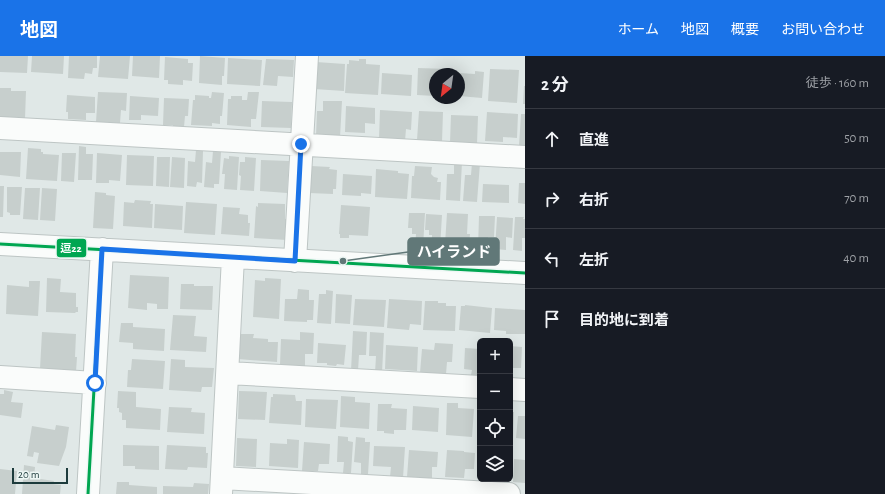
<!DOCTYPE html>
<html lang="ja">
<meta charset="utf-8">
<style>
body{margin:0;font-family:"Alegreya Sans","Noto Sans JP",sans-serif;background:#242831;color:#f1f3f6}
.controls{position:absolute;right:12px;bottom:12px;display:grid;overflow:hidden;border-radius:6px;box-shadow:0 4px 16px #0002}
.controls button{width:36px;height:36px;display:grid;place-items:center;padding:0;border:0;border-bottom:1px solid #363941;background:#171b24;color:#f1f3f6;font:20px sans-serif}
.compass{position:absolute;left:429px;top:12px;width:36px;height:36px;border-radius:50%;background:#171b24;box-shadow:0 4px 16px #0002;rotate:209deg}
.scale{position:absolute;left:12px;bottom:10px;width:56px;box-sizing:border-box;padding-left:4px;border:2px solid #1d3b3c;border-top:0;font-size:11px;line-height:14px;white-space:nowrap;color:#1d3b3c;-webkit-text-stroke:3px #eef7f5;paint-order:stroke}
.stop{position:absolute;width:12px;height:12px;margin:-9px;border:3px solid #1a73e8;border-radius:50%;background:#fff}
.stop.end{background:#1a73e8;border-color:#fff;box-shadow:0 1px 4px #0008}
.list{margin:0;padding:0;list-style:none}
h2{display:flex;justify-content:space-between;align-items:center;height:52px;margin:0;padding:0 16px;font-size:17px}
h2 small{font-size:13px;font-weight:400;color:#9ea1a6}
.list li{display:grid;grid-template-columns:26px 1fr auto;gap:12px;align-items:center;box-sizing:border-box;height:60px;padding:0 16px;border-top:1px solid #363941}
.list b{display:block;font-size:15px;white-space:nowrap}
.list em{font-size:13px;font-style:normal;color:#9ea1a6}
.icon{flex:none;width:22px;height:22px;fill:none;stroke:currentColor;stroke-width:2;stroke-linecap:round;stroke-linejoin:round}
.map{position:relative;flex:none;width:525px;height:438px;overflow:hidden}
header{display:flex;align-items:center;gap:24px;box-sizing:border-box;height:56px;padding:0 20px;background:#1a73e8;color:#fff}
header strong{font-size:19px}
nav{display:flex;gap:22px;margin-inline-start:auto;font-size:14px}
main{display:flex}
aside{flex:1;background:#171b24}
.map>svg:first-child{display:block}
.building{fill:#c7cfcd}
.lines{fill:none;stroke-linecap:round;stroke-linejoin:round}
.minor-casing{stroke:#bdc5c4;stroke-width:24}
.minor{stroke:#fafcfb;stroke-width:22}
.bus-1-casing{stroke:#eef7f5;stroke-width:6}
.bus-1{stroke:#00a651;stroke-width:3}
.route{stroke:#1a73e8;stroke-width:5}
.leader{fill:none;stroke:#617878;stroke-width:1.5}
.callout-dot{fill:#617878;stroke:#eef7f5;stroke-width:1.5}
.callout{fill:#617878;stroke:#617878;stroke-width:1.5}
.callout-label{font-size:15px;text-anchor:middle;font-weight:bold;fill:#fff}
.line-badge{stroke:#eef7f5;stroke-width:1.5}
.badge-label{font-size:11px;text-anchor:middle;font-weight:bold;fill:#fff}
</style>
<header>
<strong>地図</strong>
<nav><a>ホーム</a><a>地図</a><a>概要</a><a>お問い合わせ</a></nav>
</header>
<main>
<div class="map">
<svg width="525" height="438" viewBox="0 0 525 438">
<rect width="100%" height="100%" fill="#e0e8e7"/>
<!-- building -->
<path class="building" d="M0,0H28L27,17L0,16Z
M32,0H64L63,18L31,16Z
M69,0H97V12H93L92,18L85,17L84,23L68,22Z
M100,0H130L128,23L98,21Z
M133,0H160L159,22L132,20Z
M200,0L225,2L224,20H222V29L199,27Z
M165,1L188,3V7H193L192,25L183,24V29L168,28V24H164Z
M228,2L262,4L260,30L227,28Z
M266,3L294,4L293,21L278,20L277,30L263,29Z
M359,3H366V8L380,9L378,39L345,37L347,8H349V4L359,5Z
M316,6L345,8L344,35L314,33Z
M418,12L448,13V18H435V40L417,39Z
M490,13L519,14L517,47L488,45Z
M475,15L484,16L482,42L459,40V17L475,18Z
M382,17L412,19L411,40L381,38Z
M524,30H525V48H523Z
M0,32H11V35H26L25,63L0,61Z
M98,36L127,37L126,55L121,54L120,67L96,66Z
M212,36L224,37L222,60H220V68L212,67V70L191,69L193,44H195V39L209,40V42H211Z
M248,36H259L256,63H251V71L227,69L228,43H231V40H242V44H247Z
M67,39L95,41V57H86V64L68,63V56H66Z
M130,40L159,42L158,60L141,59V64H129Z
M164,42L189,43L188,60H185L184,71L173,73V69H163Z
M262,45L292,46L291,72L261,71Z
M323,45H342L340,81L316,80L317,55H323Z
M346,50L375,52V68L365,67V77L345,76Z
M380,54L412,56L411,74L406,73L405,85L379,83Z
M419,55L443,56L442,86L417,84Z
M487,56L518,58L517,82L503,81V86L485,85Z
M521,58H525V90H519Z
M451,59L478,60L477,88L450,87Z
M79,90L86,91V98H93L92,124H78Z
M28,92L41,93V96H43V98L59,99L57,125L26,123Z
M196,94L203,95L202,127L197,126L196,131L187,130L188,105L195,106Z
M213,95L221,96L219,128H214V132L204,131L206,106L212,107Z
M0,96H21L20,121L0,119Z
M62,97H76L74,126L61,125Z
M97,97L122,99L120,125L109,124V127H96Z
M127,99L154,100L153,130L126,129Z
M229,100L239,101L237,134L224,133L225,118H222L224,102L229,103Z
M157,101H170L169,131L156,130Z
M172,101L185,102L184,132L170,131Z
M245,101L256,102L254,135L240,134L241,120L239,119L240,106H245Z
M261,104L289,105L287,137L260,135Z
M454,106H462L460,145L446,144L447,118H454Z
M472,107H480L477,146L463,145L465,119H471Z
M311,110L330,111L329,113L337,114L336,133H333V138L309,137Z
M415,110L432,111L431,118L434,121L438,122L437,126H441L440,144L411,142L412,120H414Z
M376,113L398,115V117L409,118L407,143L375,141Z
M343,118L372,120L371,138L361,137V140L342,139Z
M519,127H525V148L518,147Z
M483,128L509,129V147L482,146Z
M0,130H4L3,161H0Z
M7,131H22L20,159H10V157L7,156Z
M25,132H40L38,164L23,163Z
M42,132L57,133L55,165L40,164Z
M95,136L106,137V139L115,140L113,173L93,172Z
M135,144L151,145L150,148H153L152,172L123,170L124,146L134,147Z
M186,146L217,148L215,179L184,177Z
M258,147L285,148V163H288L287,184L254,182L256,150L258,151Z
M155,148L183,150L182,174L154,172Z
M341,149L370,151L368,180L349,179V182H340V178H339Z
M223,151L240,152L239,158L248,159V167H250L249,180L221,178Z
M409,157H425L423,191H415L416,178H412V172H408Z
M447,157L468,158L467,178H470L469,190H467V192L447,191V188H445Z
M426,158L442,159L440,192L432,191V179H429V174H425Z
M479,160H495L494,181H488L487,194L478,193Z
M497,161L513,162L512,182L506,181V194L495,193Z
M515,161H524L523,163H525V182H522V195L513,194Z
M130,219L169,221L168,253H157V248L147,247V254L128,252Z
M47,222L61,223L60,236L76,237V251H78V256H76L75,257L46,256Z
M265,222L281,223L279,263L253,261L255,224L265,225Z
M29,225H40L38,260L6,258L7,229L29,231Z
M181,228H194V230H213L212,254L180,253Z
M298,233L309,234V244H314L313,264H307V266L284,265L285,243H297Z
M326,234L333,235L331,268L317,267L319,238H326Z
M336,238L352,239L350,268L335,267Z
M355,243L386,244L384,271L353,269Z
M389,243L422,245L421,269L410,268L409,274L387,272Z
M425,245H438V247H446V250H456L455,275L423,274Z
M465,249L492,252L490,277L459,274L461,250H465Z
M495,252L525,254V278H506V275L494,274Z
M173,259L196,260L194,280L207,281L206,296L170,294Z
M121,267H133V271L165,273L164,295L133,293V287L119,286Z
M353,275L367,276L366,299H359L358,315H351Z
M42,276L76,278L75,301H77L76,316L40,313Z
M300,276L314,277L313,298H305V311L280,309L281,283L300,284Z
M370,276L384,277L382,317H375L376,300H369Z
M239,278H254L253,282L268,283V286H278L277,306L238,303Z
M318,287L346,289L344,309L337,308L336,310L327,309V307H317Z
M435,287L453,288L452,306H447L446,318L420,317L422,293L434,294Z
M386,289L418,291L417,315L385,313Z
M510,290L522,291L521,312H512V319H510Z
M465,292L480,293V319H471L472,314L464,313Z
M132,303L165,305L163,333L127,331L128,314H131Z
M171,303L185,304V311L214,312L212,331H202L201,336L169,334Z
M4,334L13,336L11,346L23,347L21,362L0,359V338H4Z
M118,335L136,336V351L161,353L160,374L126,372V364H122V357L119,356V352H117Z
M239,335L267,336L265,364L238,363Z
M273,338L295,339L296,345H302L301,369L269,367L271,341H273Z
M341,340L355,341V346L370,347L369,373L340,371Z
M306,343L338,344L336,373L305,371Z
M447,347H458V352L474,353L472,381L446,379Z
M378,348H392L391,352L407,353L406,374H394V378L384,377V375H377Z
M413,350L439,352L438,376L412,374Z
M169,351L192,352L191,356L205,357L204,378L167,376Z
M510,356H514L513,384L510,383Z
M518,360H525V383L516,382Z
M56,369L69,371L66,391L59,410L37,407L39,397L34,396L33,401L27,400L32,370L55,374Z
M338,380L348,381V385L353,386L351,417H343L344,406H337Z
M356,381L365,382V386H370L368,418H361V407L354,406Z
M237,382L257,383L256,411L236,410Z
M287,383L299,384L298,412L269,410L270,387L287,388Z
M304,386L330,388L329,408H319L318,415H302Z
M123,389L159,390V414L135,413V410H123Z
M167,389L206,391V397H208L207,412L188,411L187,414L165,413Z
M374,390L405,391L403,422L390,421L391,411L373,410Z
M409,394L438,396L437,411H432V423L407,421Z
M447,394L464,395V396L475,397L474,413H465L464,422L445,421Z
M514,403L525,404V427L513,426Z
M24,409L35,411L34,422L54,425L53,428L61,429L60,438H22Z
M0,413L17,415L15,438H0Z
M117,426H129V429L157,431V438H116Z
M194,427L209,428L208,438H163V430L193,431Z"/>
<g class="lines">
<defs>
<path id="minor" d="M0,72L525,101
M0,188L525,217
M295,205L307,0
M228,317L480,331
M0,321L95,327
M510,333L525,334
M222,422L509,438
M88,438L102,193
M221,438L233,201"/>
</defs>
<!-- minor casing -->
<use href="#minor" class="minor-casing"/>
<!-- minor -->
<use href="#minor" class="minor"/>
<defs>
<path id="bus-1" d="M0,188L525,217
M88,438L102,193"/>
</defs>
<!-- bus-1 casing -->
<use href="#bus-1" class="bus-1-casing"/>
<!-- bus-1 -->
<use href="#bus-1" class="bus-1"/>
</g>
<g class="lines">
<!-- route -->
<path class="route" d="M95,327L102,193L295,205L301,88"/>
</g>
<!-- callouts -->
<path class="leader" d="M343 205L408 196"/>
<circle class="callout-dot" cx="343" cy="205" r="4"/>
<rect class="callout" x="408" y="182" width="91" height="27" rx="4"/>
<g class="callout-label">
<text x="454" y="201">ハイランド</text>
</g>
<rect class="line-badge" x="56" y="182" width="31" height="20" rx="4" fill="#00a651"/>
<g class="badge-label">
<text x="71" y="196">逗22</text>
</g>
</svg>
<div class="controls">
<button>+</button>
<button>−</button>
<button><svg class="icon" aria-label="locate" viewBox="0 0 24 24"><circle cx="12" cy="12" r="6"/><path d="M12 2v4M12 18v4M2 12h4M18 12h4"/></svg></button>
<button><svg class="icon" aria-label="layers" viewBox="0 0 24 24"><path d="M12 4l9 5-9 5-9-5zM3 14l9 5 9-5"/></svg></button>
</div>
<svg class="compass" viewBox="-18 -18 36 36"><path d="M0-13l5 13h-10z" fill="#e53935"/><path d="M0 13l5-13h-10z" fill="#9ea1a6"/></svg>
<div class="scale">20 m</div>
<div class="stop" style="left:95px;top:327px"></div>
<div class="stop end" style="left:301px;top:88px"></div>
</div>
<aside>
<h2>2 分<small>徒歩 · 160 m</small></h2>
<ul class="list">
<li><svg class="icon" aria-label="ahead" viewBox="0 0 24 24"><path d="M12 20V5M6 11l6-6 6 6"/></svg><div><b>直進</b></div><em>50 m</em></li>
<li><svg class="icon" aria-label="right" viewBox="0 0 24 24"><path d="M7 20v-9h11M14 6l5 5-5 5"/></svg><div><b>右折</b></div><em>70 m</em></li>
<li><svg class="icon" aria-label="left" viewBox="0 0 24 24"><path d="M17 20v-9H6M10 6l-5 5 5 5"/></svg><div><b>左折</b></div><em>40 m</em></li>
<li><svg class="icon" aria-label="arrive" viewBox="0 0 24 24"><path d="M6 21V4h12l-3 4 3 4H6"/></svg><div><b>目的地に到着</b></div></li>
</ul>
</aside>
</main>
